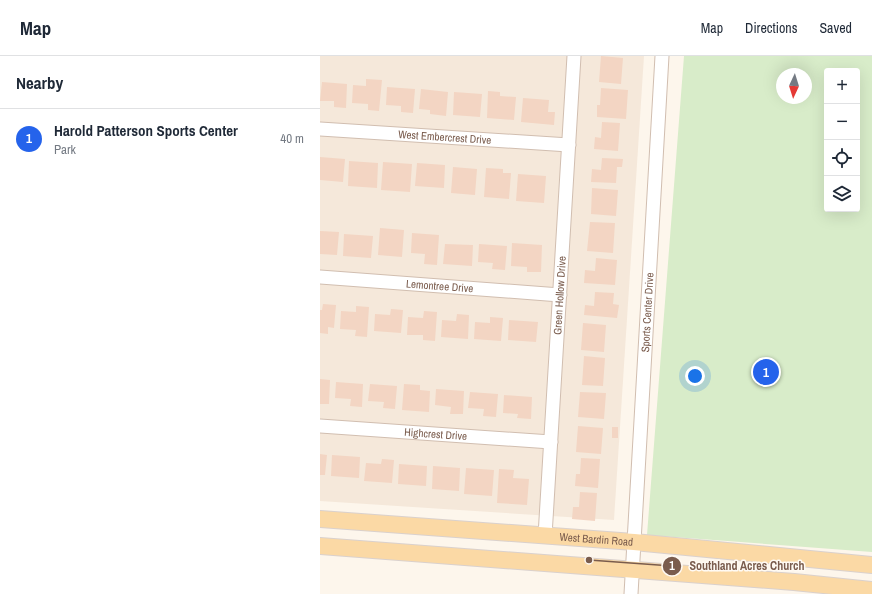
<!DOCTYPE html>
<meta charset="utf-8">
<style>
body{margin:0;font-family:"Archivo Narrow",sans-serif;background:#f2f2f3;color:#1f2937}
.controls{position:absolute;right:12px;top:12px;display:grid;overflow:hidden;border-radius:4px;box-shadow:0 4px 16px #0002}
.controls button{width:36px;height:36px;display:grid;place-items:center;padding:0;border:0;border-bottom:1px solid #e0e1e3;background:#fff;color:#1f2937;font:20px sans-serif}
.compass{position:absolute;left:456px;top:12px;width:36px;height:36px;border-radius:50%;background:#fff;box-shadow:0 4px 16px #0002;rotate:184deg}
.you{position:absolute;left:375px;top:320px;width:14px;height:14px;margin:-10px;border:3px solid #fff;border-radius:50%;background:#1a73e8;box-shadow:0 0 0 6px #1a73e833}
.badge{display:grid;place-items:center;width:26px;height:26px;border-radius:50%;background:#2563eb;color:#fff;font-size:13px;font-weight:700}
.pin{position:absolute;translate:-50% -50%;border:2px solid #fff;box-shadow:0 1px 4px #0006}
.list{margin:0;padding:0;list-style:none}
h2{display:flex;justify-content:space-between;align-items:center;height:52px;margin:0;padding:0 16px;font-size:17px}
h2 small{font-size:13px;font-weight:400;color:#747a83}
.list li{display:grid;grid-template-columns:26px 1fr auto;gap:12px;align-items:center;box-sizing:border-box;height:60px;padding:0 16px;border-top:1px solid #e0e1e3}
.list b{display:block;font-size:15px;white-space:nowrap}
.list p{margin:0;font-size:13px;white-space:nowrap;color:#747a83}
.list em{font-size:13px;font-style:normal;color:#747a83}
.icon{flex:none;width:22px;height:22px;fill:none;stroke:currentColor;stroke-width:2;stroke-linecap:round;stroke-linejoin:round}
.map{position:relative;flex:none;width:552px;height:538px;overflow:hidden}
header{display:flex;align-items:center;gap:24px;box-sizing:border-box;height:56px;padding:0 20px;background:#fff;border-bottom:1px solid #e0e1e3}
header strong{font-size:19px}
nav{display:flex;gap:22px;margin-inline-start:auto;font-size:14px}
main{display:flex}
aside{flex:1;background:#fff}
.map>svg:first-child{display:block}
.residential{fill:#f5e8da}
.green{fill:#d8ecc9;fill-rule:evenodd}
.building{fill:#f3d5c3}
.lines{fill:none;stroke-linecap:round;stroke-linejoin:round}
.minor-casing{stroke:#d1beb0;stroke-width:15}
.major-casing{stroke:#dad1cd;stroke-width:18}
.minor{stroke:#fff;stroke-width:13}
.major{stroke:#fbd9a5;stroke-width:16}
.labels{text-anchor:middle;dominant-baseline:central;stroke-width:3;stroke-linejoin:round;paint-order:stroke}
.street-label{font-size:11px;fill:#7a5c4d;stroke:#fffaf3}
.leader{fill:none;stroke:#7a5c4d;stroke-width:1.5}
.callout-dot{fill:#7a5c4d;stroke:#fffaf3;stroke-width:1.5}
.mark-label{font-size:12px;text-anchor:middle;font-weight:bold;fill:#fff}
.callout-label{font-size:12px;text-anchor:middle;font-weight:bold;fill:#7a5c4d;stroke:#fffaf3;stroke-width:3;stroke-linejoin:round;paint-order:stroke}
</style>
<header>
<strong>Map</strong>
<nav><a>Map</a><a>Directions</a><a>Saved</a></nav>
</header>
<main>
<aside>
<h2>Nearby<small></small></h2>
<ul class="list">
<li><span class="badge">1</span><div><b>Harold Patterson Sports Center</b><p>Park</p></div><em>40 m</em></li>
</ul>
</aside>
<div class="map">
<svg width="552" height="538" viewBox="0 0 552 538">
<rect width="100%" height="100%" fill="#fdf6ec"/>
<!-- residential -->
<path class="residential" d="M0,0H324L294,464L0,445Z"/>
<!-- green -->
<path class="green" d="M364,0H552V496L327,479ZM507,15H537V153H507ZM462,18H486V42H462Z"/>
<!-- building -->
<path class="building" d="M281,0L303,2L301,28L279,26Z
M46,23L62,24L59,55L48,54V48L32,47L33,29L46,30Z
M2,26L27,28L26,52L14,51V45H0Z
M67,31L95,33L93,57L81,56V50L66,49Z
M281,32L308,34L306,63L277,61V49H280Z
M101,33L128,36L126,60L110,58V54L99,53Z
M168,35L180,36V40L196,41L194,64L167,62Z
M134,36L162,38L160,61L133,59Z
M203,42L229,44L228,56H235L234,69L201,66Z
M282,66L300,67L298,95L274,93L275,81L281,82Z
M0,101L25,103L23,126L0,124Z
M282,102L303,103L302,111H297L296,127L271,126L272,113L281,114Z
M29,105L58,107L57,132L28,130Z
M63,106L92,108L90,136L61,134Z
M97,107L125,109L124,132L95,130Z
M133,111L157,113L155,139L131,137Z
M166,112L183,113V117H191L189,143L164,141Z
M198,118L226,120L224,147L196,145Z
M272,132L298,134L296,160L271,158Z
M270,166L295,167L293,197L267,195Z
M60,172L84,174L82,201L58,199Z
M0,175L19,176L17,199L0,198Z
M92,177L119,179L117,209L104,208L105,198L91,197Z
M24,178L53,180L51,202L23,200Z
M192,187L222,189L221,216H207V211L191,210Z
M125,188L153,189L152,210L123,208Z
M159,188L187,190L185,214L172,213L173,207L158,206Z
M276,202L297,204L295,229L264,227L265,214L275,215Z
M275,236L294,237L293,248L299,249L297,262L264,259L265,249L274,250Z
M3,248L16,249L14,272L8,271V278L0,277V254H2Z
M36,250L49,251L47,281L35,280L36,274L20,273L21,255L36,256Z
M71,253L83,254L81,277L54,275L55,258L70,259Z
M104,255L117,256L115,285L103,284V279H87L88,261L103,262Z
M137,258L149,259L148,283L121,281L122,264L136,265Z
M170,261L183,262L181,285L154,283L155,266L170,267Z
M189,264L218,266L216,286L188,284Z
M263,267L286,269L284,296L261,294Z
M264,300L285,302L283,330L262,329Z
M0,323L10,324L9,348H0Z
M16,326L43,328L42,351L30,350L31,343L15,342Z
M50,328L77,330L75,353L63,352L64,346L48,345Z
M84,328L100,329V334L110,335L109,356L82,354Z
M116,333L144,335L143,358H130L131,351L115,349Z
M150,336L178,338L176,361L163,360L164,353L148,352Z
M260,336L286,337L284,363L258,361Z
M184,339L212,341L211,363L197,362L198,358L183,357Z
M258,370L283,372L281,398L256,396Z
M292,371H298V382H292Z
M0,398L7,399L5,419H0Z
M12,399L40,401L39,422L11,420Z
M261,402L280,403L278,432L255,430L256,418H260Z
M62,403L74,404L72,427L44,425L46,407L61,408Z
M79,408L107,410L106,430L78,428Z
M113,410L140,412L139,435L112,433Z
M146,412L174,414L172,440L144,438Z
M179,413L194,414L193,422L209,423L207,449L177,447Z
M260,436L277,437L275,465L252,463L253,451H259Z"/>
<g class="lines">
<defs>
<g id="minor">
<path id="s1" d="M0,73L249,89"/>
<path id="s2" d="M0,221L240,239"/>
<path id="s3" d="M0,370L231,386"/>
<path id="s4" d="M225,480L254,0"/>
<path id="s5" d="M311,538L342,0"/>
</g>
<g id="major">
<path id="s6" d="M0,463L314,486L552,509"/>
<path d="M0,490L474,526L552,534"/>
</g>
</defs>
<!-- minor casing -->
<use href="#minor" class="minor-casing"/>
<!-- major casing -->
<use href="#major" class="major-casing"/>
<!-- minor -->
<use href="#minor" class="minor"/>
<!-- major -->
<use href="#major" class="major"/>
</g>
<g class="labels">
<!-- street labels -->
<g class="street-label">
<text stroke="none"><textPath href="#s1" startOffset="125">West Embercrest Drive</textPath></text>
<text stroke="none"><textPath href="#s2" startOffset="120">Lemontree Drive</textPath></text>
<text stroke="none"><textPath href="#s4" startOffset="241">Green Hollow Drive</textPath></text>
<text stroke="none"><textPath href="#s5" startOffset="282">Sports Center Drive</textPath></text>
<text stroke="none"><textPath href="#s3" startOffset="116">Highcrest Drive</textPath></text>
<text stroke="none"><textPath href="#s6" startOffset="277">West Bardin Road</textPath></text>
</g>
</g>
<!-- callouts -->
<path class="leader" d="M269 504L352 510"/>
<g class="callout-dot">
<circle cx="269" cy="504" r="4"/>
<circle cx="352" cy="510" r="10"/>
</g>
<g class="mark-label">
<text x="352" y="514">1</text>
</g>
<g class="callout-label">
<text x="427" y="514">Southland Acres Church</text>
</g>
</svg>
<div class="controls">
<button>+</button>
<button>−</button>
<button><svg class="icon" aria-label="locate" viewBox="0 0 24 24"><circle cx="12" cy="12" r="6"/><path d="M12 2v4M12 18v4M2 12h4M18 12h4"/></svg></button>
<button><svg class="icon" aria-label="layers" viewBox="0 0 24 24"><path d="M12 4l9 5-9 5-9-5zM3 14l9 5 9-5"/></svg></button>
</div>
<svg class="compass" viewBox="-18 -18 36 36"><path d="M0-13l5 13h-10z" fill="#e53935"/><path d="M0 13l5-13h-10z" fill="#747a83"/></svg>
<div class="you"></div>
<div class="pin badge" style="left:446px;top:316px">1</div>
</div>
</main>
